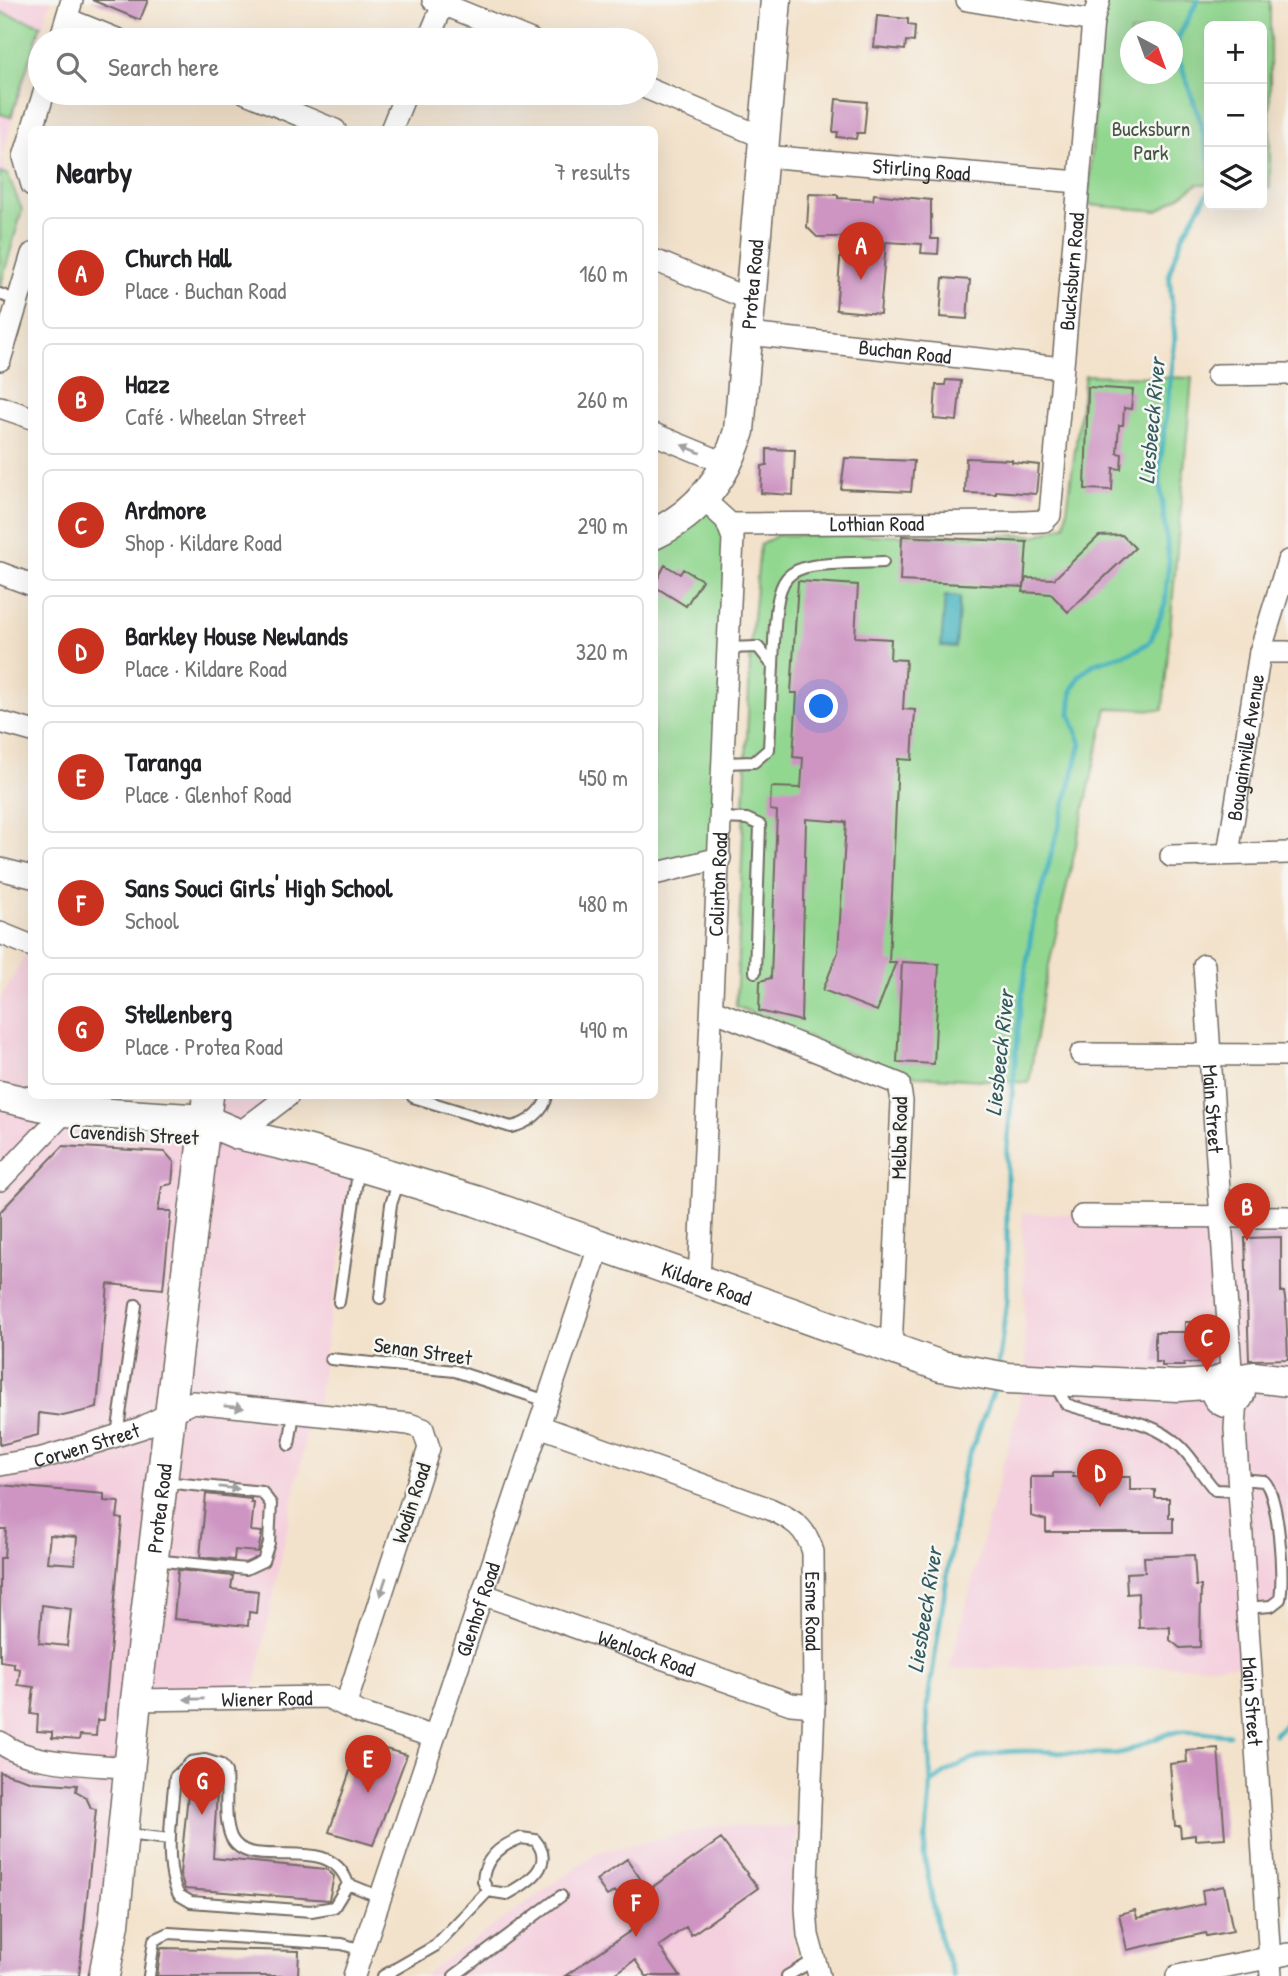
<!DOCTYPE html>
<meta charset="utf-8">
<style>
body{margin:0;font-family:"Patrick Hand",sans-serif;background:#f6f6f6;color:#202124}
.controls{position:absolute;right:21px;top:21px;display:grid;overflow:hidden;border-radius:10px;box-shadow:0 7px 28px #0002}
.controls button{width:63px;height:63px;display:grid;place-items:center;padding:0;border:0;border-bottom:2px solid #e0e0e0;background:#fff;color:#202124;font:35px sans-serif}
.compass{position:absolute;left:1120px;top:21px;width:63px;height:63px;border-radius:50%;background:#fff;box-shadow:0 7px 28px #0002;rotate:139deg}
.you{position:absolute;left:822px;top:707px;width:24px;height:24px;margin:-18px;border:5px solid #fff;border-radius:50%;background:#1a73e8;box-shadow:0 0 0 10px #1a73e833}
.badge{display:grid;place-items:center;width:46px;height:46px;border-radius:50%;background:#c8321e;color:#fff;font-size:23px;font-weight:700}
.pin{position:absolute;translate:-50% -58px;filter:drop-shadow(0 2px 4px #0008)}
.pin::after{content:'';position:absolute;top:37px;width:24px;height:21px;background:inherit;clip-path:polygon(0 0,100% 0,50% 100%)}
.list{margin:0;padding:0;list-style:none}
h2{display:flex;justify-content:space-between;align-items:center;height:91px;margin:0;padding:0 28px;font-size:30px}
h2 small{font-size:23px;font-weight:400;color:#757577}
.list li{display:grid;grid-template-columns:46px 1fr auto;gap:21px;align-items:center;box-sizing:border-box;height:112px;margin:0 14px 14px;padding:0 14px;border:2px solid #e0e0e0;border-radius:10px}
.list b{display:block;font-size:26px;white-space:nowrap}
.list p{margin:0;font-size:23px;white-space:nowrap;color:#757577}
.list em{font-size:23px;font-style:normal;color:#757577}
.icon{flex:none;width:38px;height:38px;fill:none;stroke:currentColor;stroke-width:2;stroke-linecap:round;stroke-linejoin:round}
.map{position:relative;flex:none;width:1288px;height:1976px;overflow:hidden}
.search{position:absolute;background:#fff;box-shadow:0 7px 28px #0002;left:28px;top:28px;width:630px;height:77px;display:flex;align-items:center;gap:18px;box-sizing:border-box;padding:0 24px;border-radius:38px;color:#757577;font-size:26px}
.panel{position:absolute;background:#fff;box-shadow:0 7px 28px #0002;left:28px;top:126px;width:630px;height:973px;border-radius:10px}
.map>svg:first-child{display:block}
.built{fill:#f4cfdd}
.green{fill:#92d790;stroke:#5e815e;stroke-width:2;fill-rule:evenodd}
.water{fill:#43b2be;stroke:#376e74;stroke-width:2}
.lines{fill:none;stroke-linecap:round;stroke-linejoin:round}
.stream{stroke:#43b2be;stroke-width:5}
.building{fill:#ce95c3;fill-rule:evenodd}
.lane-casing{stroke:#716b63;stroke-width:14}
.street-casing{stroke:#716b63;stroke-width:24}
.secondary-casing{stroke:#716b63;stroke-width:33}
.lane{stroke:#fff;stroke-width:10}
.street{stroke:#fff;stroke-width:21}
.secondary{stroke:#fff;stroke-width:30}
.oneway{fill:#a0a0a0}
.labels{text-anchor:middle;dominant-baseline:central;stroke-width:5;stroke-linejoin:round;paint-order:stroke}
.park-label{font-size:21px;fill:#455644;stroke:#f6f6f2}
.street-label{font-size:21px;fill:#2b2b2b;stroke:#f6f6f2}
.water-label{font-size:23px;font-style:italic;fill:#335a5e;stroke:#f6f6f2}
</style>
<div class="map">
<svg width="1288" height="1976" viewBox="0 0 1288 1976">
<rect width="100%" height="100%" fill="#f6f6f2"/>
<filter id="ink" filterUnits="userSpaceOnUse"><feTurbulence type="fractalNoise" baseFrequency=".0143" numOctaves="2"/><feDisplacementMap in="SourceGraphic" scale="14" xChannelSelector="R" yChannelSelector="G"/><feConvolveMatrix kernelMatrix="1 2 1 2 8 2 1 2 1" color-interpolation-filters="sRGB"/></filter>
<filter id="wash" filterUnits="userSpaceOnUse"><feTurbulence type="fractalNoise" baseFrequency=".00686" numOctaves="4" result="noise"/><feDisplacementMap in="SourceGraphic" scale="28" xChannelSelector="R" yChannelSelector="G"/><feGaussianBlur stdDeviation="1.57" result="paint"/><feColorMatrix in="noise" values="0 0 0 0 0 0 0 0 0 0 0 0 0 0 0 0 0 1.4 0 .05"/><feComposite in="paint" operator="in"/></filter>
<g filter="url(#wash)">
<rect width="100%" height="100%" fill="#f3e2cb"/>
<!-- built -->
<path class="built" d="M0,0H51L1,157L22,210L0,288Z
M31,945L32,1096H80L49,1127L202,1139L208,1096H288L238,1133L359,1166L330,1314L318,1402L308,1427L252,1699L136,1701L119,1976H0V999Z
M1022,1213L1288,1217V1606L1246,1608L1250,1665L949,1669L1026,1377Z
M720,1826L798,1827L790,1899L798,1976H423L598,1852Z"/>
<!-- green -->
<path class="green" d="M1107,0H1270V188L1262,187V26H1209V184H1198L1158,211L1088,205L1100,27ZM1130,32H1172V74H1130Z
M0,12L41,25L11,117L0,114Z
M0,172L8,175L22,210L0,288Z
M1085,375L1192,378L1163,710L1107,708L1043,992L1029,1083L917,1076L835,1049L736,1006L751,639L760,545L778,535H1039L1065,525Z
M697,506L726,520L720,858L654,874V534Z"/>
<!-- water -->
<path class="water" d="M945,596L960,597L956,647L941,646Z"/>
<g class="lines">
<!-- stream -->
<path class="stream" d="M1198,0L1179,36L1176,50L1201,123L1209,160
M998,1367L1007,1300V1147L1021,1001L1033,922L1081,744L1070,714L1072,690L1080,675L1095,663L1133,652L1150,642L1165,604L1169,561L1159,475L1175,339L1169,273L1183,235L1209,191
M1275,1734L1288,1721
M931,1783C993,1735 1039,1756 1110,1754C1134,1754 1153,1735 1176,1732C1192,1729 1213,1734 1229,1735
M953,1976L939,1935L924,1855L931,1783L927,1707L963,1472L995,1387"/>
</g>
<g id="blocks">
<!-- building -->
<path class="building" d="M92,0H148L140,20Z
M877,16L908,19V25L915,26L914,42L906,41L905,50L874,47Z
M836,99L867,102L864,133H857L856,139L837,137L838,132H833Z
M809,194L838,195V198L873,200L874,194L931,200V239H939L938,254L921,253L922,244L886,242L880,314L836,310L842,237H817L807,227Z
M943,278L970,280L967,319L940,317Z
M946,380L961,381L957,421L934,419L936,385H945Z
M1088,387L1133,390L1131,409L1124,408L1123,425H1119L1117,453L1122,454L1121,469L1113,468L1112,490L1085,489Z
M767,449L795,450L793,495L761,493L762,466L767,465Z
M845,458L914,461L911,492L841,489Z
M966,458L1012,460V462L1039,465L1036,494L996,491V494L965,493Z
M1122,535L1135,548L1068,612L1051,594L1023,592L1024,587L900,581L902,536L1027,542L1024,586L1026,578L1054,579L1099,536Z
M665,565L680,574L683,569L702,580L686,606L654,586Z
M798,581L858,585L855,637L891,639L890,659L906,660L903,709L915,710L912,760L898,759L889,962H896L877,1011L823,990L838,952L846,822L806,819L801,1021L759,1011L760,981L771,978L777,811L770,810L771,787L801,788L803,758L793,757L797,693H791Z
M902,962L939,964L934,1064L897,1062Z
M63,1146L165,1152L174,1162L172,1184L162,1186L158,1211H171L163,1289L108,1284L97,1408L63,1416L39,1413L38,1435L0,1445V1212Z
M1281,1237V1292H1284L1286,1305L1288,1359L1249,1360L1245,1238Z
M1185,1322H1213L1212,1358L1208,1363H1184V1366H1162V1362H1155V1332H1185Z
M1053,1473H1073V1477H1130V1490H1155V1498H1169V1518H1173V1532H1046V1520L1031,1516V1477H1053Z
M0,1485L104,1494V1501L119,1502L117,1518L122,1519L104,1720H97L96,1736L80,1735L79,1740L52,1738V1732L37,1731L38,1715L31,1714L34,1687L18,1685L20,1669L14,1668V1663L0,1661V1558H4L6,1529H0ZM50,1535L77,1537L75,1564L47,1562ZM42,1605L71,1609L67,1646L39,1643Z
M206,1494L251,1499V1503H254L251,1531L262,1532L258,1552L235,1550L234,1560L200,1557Z
M1194,1555L1196,1586H1201L1200,1647L1180,1648L1170,1640V1627L1139,1628L1138,1593L1127,1594L1126,1573L1145,1572L1144,1557Z
M178,1570L233,1576L231,1588L258,1591L256,1613L249,1612L248,1626L174,1619Z
M360,1742L407,1755L373,1845L329,1832Z
M1218,1748L1225,1838L1195,1840V1835L1181,1837L1180,1826H1175L1170,1764L1187,1762L1186,1750Z
M195,1769H209L218,1775L213,1858L326,1869L334,1876L329,1900L185,1889L180,1874L190,1774Z
M0,1772L33,1782L77,1785L76,1791L86,1797L91,1808L96,1809L79,1976H0Z
M721,1839L758,1888L691,1935L686,1927L659,1946L680,1976H646L635,1960L612,1976H565L639,1925L615,1891L607,1896L596,1880L627,1859L648,1890Z
M1224,1886L1233,1931L1207,1936L1206,1933L1127,1950L1119,1914L1135,1910L1137,1918L1204,1904L1202,1890Z
M161,1948L299,1951L298,1976H157Z"/>
</g>
</g>
<g filter="url(#ink)">
<use href="#blocks" fill-opacity="0" stroke="#716b63" stroke-width="2"/>
<g class="lines">
<defs>
<path id="lane" d="M0,294L17,301
M773,666C777,557 778,566 883,562
M724,763L754,762L769,749L773,666L758,647L728,648
M721,818L747,819L760,825L755,972
M413,1097L511,1127C527,1124 544,1112 547,1096
M380,1298L391,1204L399,1181
M339,1302L359,1166
M331,1359L455,1371L547,1401
M1054,1383L1066,1404C1106,1419 1148,1415 1181,1447C1194,1460 1203,1477 1215,1490L1239,1491
M117,1435L136,1305
M289,1445L294,1413
M1238,1479L1264,1481C1279,1496 1284,1576 1280,1599L1271,1606L1245,1608
M153,1560L246,1569L263,1561L269,1543L271,1504L262,1492L164,1482
M205,1760L221,1765L226,1772C228,1792 223,1817 231,1837C249,1876 329,1828 348,1884L334,1907L311,1911L191,1902L179,1895C163,1869 172,1808 175,1777L191,1762Z
M125,1834L170,1839
M521,1838L535,1840C556,1865 529,1882 507,1894L488,1891L483,1881C484,1858 502,1845 521,1838Z
M348,1884L380,1897
M149,1976L154,1940L169,1933L342,1944L362,1950
M383,1976L435,1946L488,1891
M454,1976L561,1896
M787,1976L813,1961"/>
<g id="street">
<path d="M433,0L531,40"/>
<path d="M967,0L1093,21"/>
<path d="M67,19L119,40"/>
<path d="M60,40L72,0"/>
<path d="M428,40L445,0"/>
<path d="M646,88L765,138"/>
<path d="M246,93L335,130"/>
<path d="M32,130L44,93"/>
<path d="M391,130L406,93"/>
<path d="M32,132L24,157L32,185"/>
<path id="s1" d="M763,156L1079,182"/>
<path d="M654,260L751,300"/>
<path id="s2" d="M748,334L1062,368"/>
<path d="M0,360L32,254"/>
<path d="M1217,375L1288,374"/>
<path d="M0,407L32,418"/>
<path d="M654,434L727,464"/>
<path id="s3" d="M728,524L1024,522L1044,521L1050,515L1093,21L1099,0"/>
<path d="M0,573L32,585"/>
<path d="M1260,652H1288"/>
<path d="M0,722L32,731"/>
<path id="s4" d="M1228,854L1260,652L1288,561"/>
<path d="M1171,856L1288,853"/>
<path d="M0,869L32,877"/>
<path d="M654,874L720,858"/>
<path d="M0,933L32,946"/>
<path id="s5" d="M1204,965L1231,1369L1229,1378"/>
<path d="M713,1010L899,1084L902,1101L891,1350"/>
<path d="M1081,1054L1288,1055"/>
<path d="M238,1134L288,1096"/>
<path d="M0,1180L80,1096"/>
<path d="M1082,1216L1288,1217"/>
<path id="s6" d="M699,1281L733,538L726,520L703,499"/>
<path id="s7" d="M1237,1398L1235,1429L1271,1976"/>
<path id="s8" d="M539,1426L770,1509C792,1519 806,1527 813,1552L814,1706L806,1908L808,1935L819,1976"/>
<path id="s9" d="M0,1465L42,1458L97,1442L141,1428L193,1402L409,1424L423,1429L429,1448L346,1704"/>
<path id="s10" d="M482,1594L791,1704L814,1706"/>
<path id="s11" d="M136,1700L327,1697L360,1713L434,1737"/>
<path d="M0,1742C27,1765 94,1764 130,1768"/>
<path id="s12" d="M354,1976L600,1244"/>
<path d="M1177,1976L1288,1954"/>
</g>
<g id="secondary">
<path id="s13" d="M654,534C698,513 726,477 739,431L776,0"/>
<path id="s14" d="M0,1096L65,1111L205,1120L238,1134L310,1151L476,1201L941,1366L1008,1378L1178,1386L1218,1383"/>
<circle cx="1228" cy="1390" r="12"/>
<path d="M1235,1380L1254,1377L1288,1381"/>
<path id="s15" d="M104,1976L114,1924L136,1700L208,1096"/>
</g>
</defs>
<!-- lane casing -->
<use href="#lane" class="lane-casing"/>
<!-- street casing -->
<use href="#street" class="street-casing"/>
<!-- secondary casing -->
<use href="#secondary" class="secondary-casing"/>
<!-- lane -->
<use href="#lane" class="lane"/>
<!-- street -->
<use href="#street" class="street"/>
<!-- secondary -->
<use href="#secondary" class="secondary"/>
</g>
<!-- one-way arrows -->
<defs><path id="oneway-solid" d="M-6-.8H1V-3.2L6.5 0L1 3.2V.8H-6Z" transform="scale(1.75)"/></defs>
<g class="oneway">
<use href="#oneway-solid" transform="translate(691 449) rotate(-157)"/>
<use href="#oneway-solid" transform="translate(234 1407) rotate(6)"/>
<use href="#oneway-solid" transform="translate(229 1488) rotate(6)"/>
<use href="#oneway-solid" transform="translate(383 1587) rotate(108)"/>
<use href="#oneway-solid" transform="translate(194 1699) rotate(179)"/>
</g>
</g>
<g class="labels">
<!-- park labels -->
<g class="park-label">
<text x="1151" y="128">Bucksburn<tspan x="1151" dy="24">Park</tspan></text>
</g>
<!-- street labels -->
<g class="street-label">
<text stroke="none"><textPath href="#s1" startOffset="159">Stirling Road</textPath></text>
<text stroke="none"><textPath href="#s3" startOffset="569">Bucksburn Road</textPath></text>
<text stroke="none"><textPath href="#s13" startOffset="285">Protea Road</textPath></text>
<text stroke="none"><textPath href="#s2" startOffset="158">Buchan Road</textPath></text>
<text stroke="none"><textPath href="#s3" startOffset="149">Lothian Road</textPath></text>
<text stroke="none"><textPath href="#s4" startOffset="108">Bougainville Avenue</textPath></text>
<text stroke="none"><textPath href="#s6" startOffset="397">Colinton Road</textPath></text>
<text stroke="none"><textPath href="#s5" startOffset="144">Main Street</textPath></text>
<text transform="translate(134 1134) rotate(3)">Cavendish Street</text>
<text transform="translate(899 1138) rotate(-89)">Melba Road</text>
<text stroke="none"><textPath href="#s14" startOffset="735">Kildare Road</textPath></text>
<text transform="translate(423 1351) rotate(8)">Senan Street</text>
<text stroke="none"><textPath href="#s9" startOffset="89">Corwen Street</textPath></text>
<text transform="translate(411 1503) rotate(-72)">Wodin Road</text>
<text stroke="none"><textPath href="#s15" startOffset="471">Protea Road</textPath></text>
<text stroke="none"><textPath href="#s12" startOffset="387">Glenhof Road</textPath></text>
<text stroke="none"><textPath href="#s8" startOffset="368">Esme Road</textPath></text>
<text stroke="none"><textPath href="#s10" startOffset="175">Wenlock Road</textPath></text>
<text stroke="none"><textPath href="#s11" startOffset="131">Wiener Road</textPath></text>
<text stroke="none"><textPath href="#s7" startOffset="304">Main Street</textPath></text>
</g>
<!-- water labels -->
<g class="water-label">
<text transform="translate(1151 421) rotate(-85)">Liesbeeck River</text>
<text transform="translate(999 1053) rotate(-84)">Liesbeeck River</text>
<text transform="translate(924 1610) rotate(-81)">Liesbeeck River</text>
</g>
</g>
</svg>
<div class="controls">
<button>+</button>
<button>−</button>
<button><svg class="icon" aria-label="layers" viewBox="0 0 24 24"><path d="M12 4l9 5-9 5-9-5zM3 14l9 5 9-5"/></svg></button>
</div>
<svg class="compass" viewBox="-18 -18 36 36"><path d="M0-13l5 13h-10z" fill="#e53935"/><path d="M0 13l5-13h-10z" fill="#757577"/></svg>
<div class="you"></div>
<div class="pin badge" style="left:861px;top:280px">A</div>
<div class="pin badge" style="left:1247px;top:1241px">B</div>
<div class="pin badge" style="left:1207px;top:1372px">C</div>
<div class="pin badge" style="left:1100px;top:1507px">D</div>
<div class="pin badge" style="left:368px;top:1793px">E</div>
<div class="pin badge" style="left:636px;top:1937px">F</div>
<div class="pin badge" style="left:202px;top:1815px">G</div>
<div class="search"><svg class="icon" aria-label="search" viewBox="0 0 24 24"><circle cx="10" cy="10" r="6"/><path d="M15 15l6 6"/></svg>Search here</div>
<section class="panel">
<h2>Nearby<small>7 results</small></h2>
<ul class="list">
<li><span class="badge">A</span><div><b>Church Hall</b><p>Place · Buchan Road</p></div><em>160 m</em></li>
<li><span class="badge">B</span><div><b>Hazz</b><p>Café · Wheelan Street</p></div><em>260 m</em></li>
<li><span class="badge">C</span><div><b>Ardmore</b><p>Shop · Kildare Road</p></div><em>290 m</em></li>
<li><span class="badge">D</span><div><b>Barkley House Newlands</b><p>Place · Kildare Road</p></div><em>320 m</em></li>
<li><span class="badge">E</span><div><b>Taranga</b><p>Place · Glenhof Road</p></div><em>450 m</em></li>
<li><span class="badge">F</span><div><b>Sans Souci Girls' High School</b><p>School</p></div><em>480 m</em></li>
<li><span class="badge">G</span><div><b>Stellenberg</b><p>Place · Protea Road</p></div><em>490 m</em></li>
</ul>
</section>
</div>
